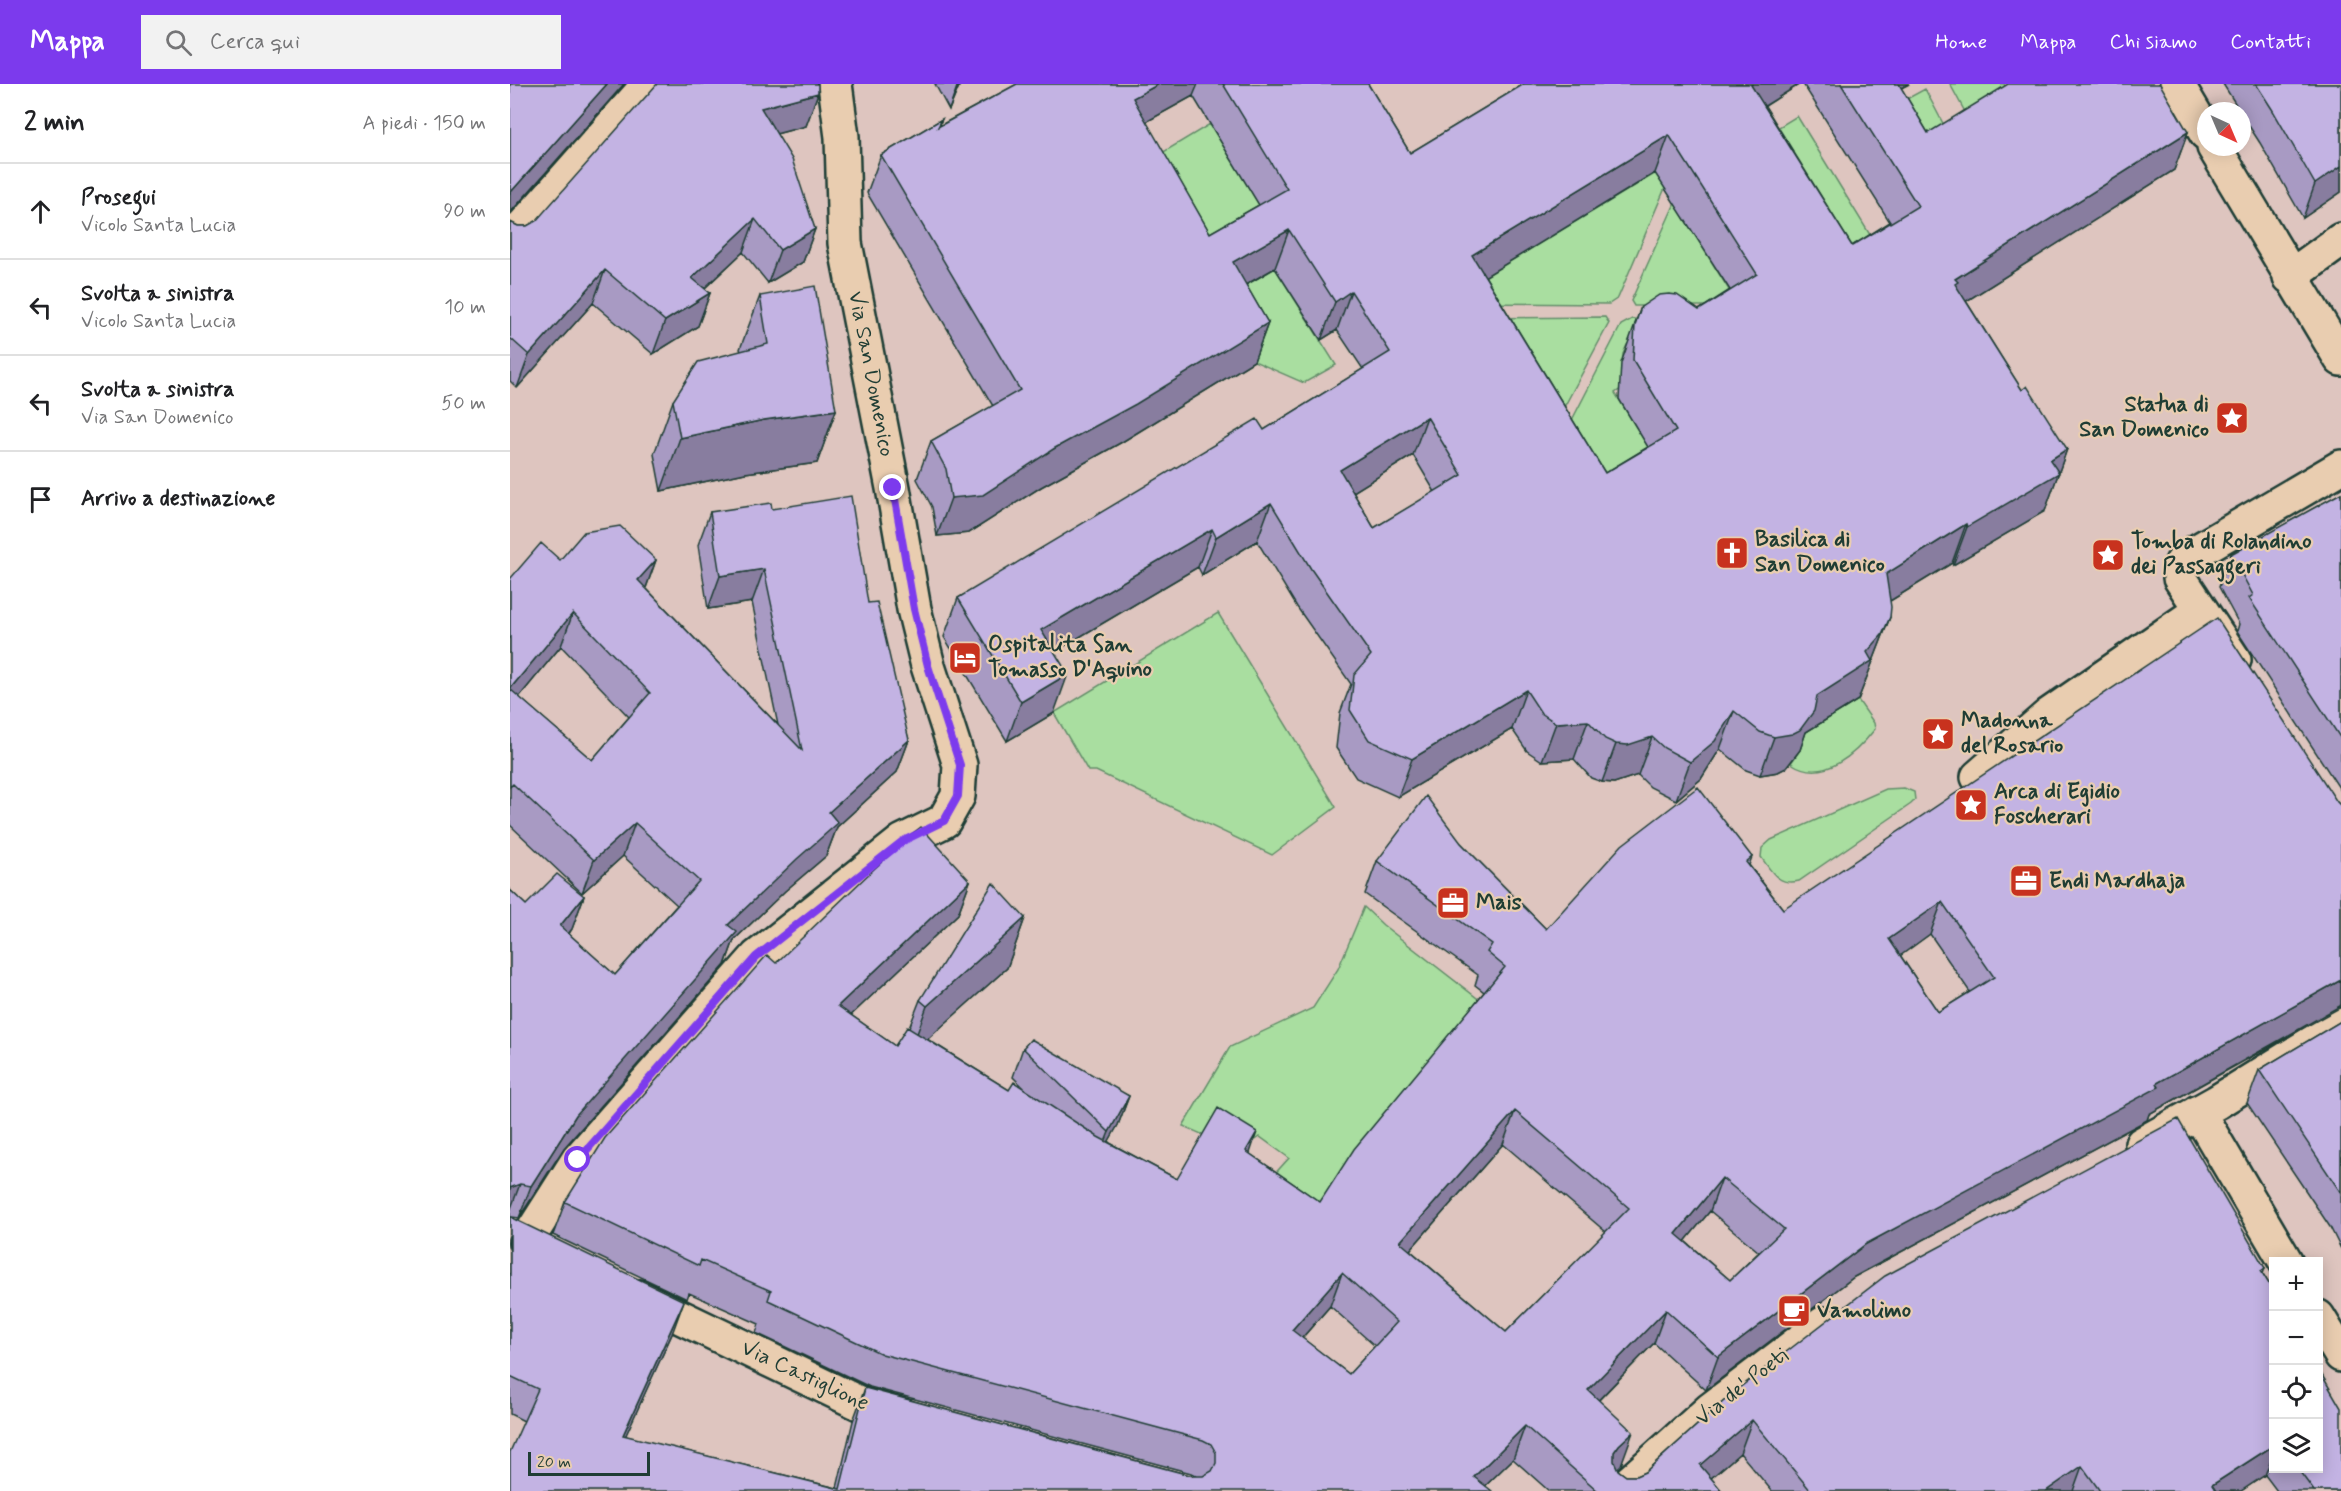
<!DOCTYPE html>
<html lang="it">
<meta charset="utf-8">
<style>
body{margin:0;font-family:Mynerve,sans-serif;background:#f2f2f2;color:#202124}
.controls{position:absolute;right:18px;bottom:18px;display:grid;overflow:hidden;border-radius:0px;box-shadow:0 3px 15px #0003}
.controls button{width:54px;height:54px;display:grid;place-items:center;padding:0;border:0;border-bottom:2px solid #e0e0e0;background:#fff;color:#202124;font:30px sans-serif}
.compass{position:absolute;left:1687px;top:18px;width:54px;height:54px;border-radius:50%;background:#fff;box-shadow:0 3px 15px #0003;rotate:136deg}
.scale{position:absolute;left:18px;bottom:15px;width:122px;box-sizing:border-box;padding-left:6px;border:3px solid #1f3d34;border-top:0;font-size:16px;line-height:21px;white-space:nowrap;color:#1f3d34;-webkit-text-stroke:4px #e9cdb0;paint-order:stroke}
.stop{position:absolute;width:18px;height:18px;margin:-14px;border:4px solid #7c3aed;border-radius:50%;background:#fff}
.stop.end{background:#7c3aed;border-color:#fff;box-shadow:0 2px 6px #0008}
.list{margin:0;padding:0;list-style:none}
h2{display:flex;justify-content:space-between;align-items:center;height:78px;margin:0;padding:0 24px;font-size:26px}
h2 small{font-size:20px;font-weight:400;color:#757577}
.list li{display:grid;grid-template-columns:39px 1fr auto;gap:18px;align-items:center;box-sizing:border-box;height:96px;padding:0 24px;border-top:2px solid #e0e0e0}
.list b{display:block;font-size:22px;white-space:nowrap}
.list p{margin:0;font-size:20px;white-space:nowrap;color:#757577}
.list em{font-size:20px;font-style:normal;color:#757577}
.icon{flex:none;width:33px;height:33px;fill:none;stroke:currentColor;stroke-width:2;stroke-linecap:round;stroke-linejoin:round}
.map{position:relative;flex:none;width:1831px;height:1407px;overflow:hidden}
header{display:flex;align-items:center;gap:36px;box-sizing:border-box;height:84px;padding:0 30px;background:#7c3aed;color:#fff}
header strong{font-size:28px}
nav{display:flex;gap:33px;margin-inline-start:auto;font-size:21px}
.search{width:420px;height:54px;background:#f2f2f2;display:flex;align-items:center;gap:15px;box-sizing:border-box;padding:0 21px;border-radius:0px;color:#757577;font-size:22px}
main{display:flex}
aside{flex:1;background:#fff}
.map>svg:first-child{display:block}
.green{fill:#a9dea0;stroke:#648e6a;stroke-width:1.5}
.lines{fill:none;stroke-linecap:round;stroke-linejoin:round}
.minor-casing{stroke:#1f3d34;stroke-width:38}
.minor{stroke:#e9cdb0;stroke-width:33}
.wall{fill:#a89ac3;stroke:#1f3d34;stroke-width:1.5;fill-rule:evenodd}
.shaded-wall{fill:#887d9f;stroke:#1f3d34;stroke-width:1.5}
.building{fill:#c3b3e3;stroke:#1f3d34;stroke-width:1.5;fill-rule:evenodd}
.route{stroke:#7c3aed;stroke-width:8}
.labels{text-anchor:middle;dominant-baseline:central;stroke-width:4.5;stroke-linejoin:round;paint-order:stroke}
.street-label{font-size:22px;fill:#1f3d34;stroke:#e9cdb0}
.poi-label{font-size:22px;font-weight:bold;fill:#1f3d34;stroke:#e9cdb0;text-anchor:start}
</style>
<header>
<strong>Mappa</strong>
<div class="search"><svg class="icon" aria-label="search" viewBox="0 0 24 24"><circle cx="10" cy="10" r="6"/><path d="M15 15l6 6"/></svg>Cerca qui</div>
<nav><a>Home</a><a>Mappa</a><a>Chi siamo</a><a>Contatti</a></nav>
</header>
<main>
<aside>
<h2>2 min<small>A piedi · 150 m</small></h2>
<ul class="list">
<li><svg class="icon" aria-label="ahead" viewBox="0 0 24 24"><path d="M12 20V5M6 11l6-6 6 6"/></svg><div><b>Prosegui</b><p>Vicolo Santa Lucia</p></div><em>90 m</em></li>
<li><svg class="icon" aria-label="left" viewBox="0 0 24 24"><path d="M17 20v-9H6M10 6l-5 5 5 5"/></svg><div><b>Svolta a sinistra</b><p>Vicolo Santa Lucia</p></div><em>10 m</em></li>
<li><svg class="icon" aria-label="left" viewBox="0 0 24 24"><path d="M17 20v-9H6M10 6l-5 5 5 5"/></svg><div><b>Svolta a sinistra</b><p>Via San Domenico</p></div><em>50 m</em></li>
<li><svg class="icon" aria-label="arrive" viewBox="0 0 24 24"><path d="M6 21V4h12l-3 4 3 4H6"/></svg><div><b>Arrivo a destinazione</b></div></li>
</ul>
</aside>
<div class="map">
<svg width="1831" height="1407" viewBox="0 0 1831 1407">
<rect width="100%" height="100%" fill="#dec5bf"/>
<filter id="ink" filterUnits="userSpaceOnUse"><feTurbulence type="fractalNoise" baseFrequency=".0167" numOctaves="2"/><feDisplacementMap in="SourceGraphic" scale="12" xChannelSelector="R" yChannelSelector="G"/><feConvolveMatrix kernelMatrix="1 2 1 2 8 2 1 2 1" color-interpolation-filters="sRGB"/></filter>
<g filter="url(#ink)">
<!-- green -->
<path class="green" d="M1440,0H1494L1502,16L1461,39Z
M1415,5L1438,49L1407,68L1380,24Z
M1287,32L1373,172L1328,200L1241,60Z
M700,40L763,143L686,187L627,84Z
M1146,89L1155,104L1108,214L1099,220L954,219L948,209Z
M1165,119L1229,222H1124L1121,217Z
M765,184L826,281L794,299L744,277L709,216Z
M1095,233L1099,239L1037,355L963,234Z
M1122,235L1238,236L1126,253L1117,261L1113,270L1111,288L1118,300L1105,309L1145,374L1081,427L1045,369L1111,241Z
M708,529L826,723L762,771L586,687H578L544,629Z
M1348,616L1364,639L1365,645C1347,668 1314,701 1281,679L1290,666L1291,651Z
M1394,704L1404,708L1405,716L1401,720L1289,797C1268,802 1262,788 1251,773L1252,764L1261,756L1376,705Z
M854,823L873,841L972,918L804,1128L761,1094L779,1074L750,1053L730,1067L673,1042L720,963L803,924L828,885Z"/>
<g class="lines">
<defs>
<path id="minor" d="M1667,0L1696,49
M1704,63L1831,275
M0,157L139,0
M1780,193L1831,156
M1724,576L1670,494L1672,479L1684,469L1831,383
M1468,693L1539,631L1691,526
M1688,1028L1776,1178
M1632,1060L1707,1018L1831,941
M16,1158L68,1076L247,873L393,757L434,737L448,712L450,681L418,582L404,525L383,404L335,159L332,53L325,0
M129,1213L353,1321L393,1332
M1808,1233L1831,1271
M1110,1407L1200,1326L1313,1240"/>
</defs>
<!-- minor casing -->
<use href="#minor" class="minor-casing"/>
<!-- minor -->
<use href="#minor" class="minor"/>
</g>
<!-- wall -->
<path class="wall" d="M425,0H450L439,26Z
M507,0H858L900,69L1014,0H1290L1255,22L1342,162L1380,138L1293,0H1399L1391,4L1418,49L1678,48L1664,86L1456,217L1512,306L1557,365L1535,427L1443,481L1442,479L1380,517V533L1348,616L1296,648L1290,666L1276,684L1268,688L1250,691L1236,686L1210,665L1191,695L1166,716L1140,703L1128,691L1104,699L1092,698L1081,694L1064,675L1032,677L1017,667L1002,645L888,713L846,694L826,664L830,629L841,600L787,523L747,457L692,491L688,483L544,568V629L497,657L434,553L448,514L754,346L853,285L827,246L811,256L765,184L736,201L758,239L744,277L612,358L531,403L459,449L427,452L422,423L407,395L421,357L483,322L357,109L371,71L432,35L429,42ZM683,12L749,121L700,149L636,38ZM1145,89L1220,206L1189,226L1131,223L1111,279L1109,315L1138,363L1095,389L975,192ZM903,371L925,408L864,444L843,408Z
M1713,0H1831V108L1793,134L1750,59L1732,31V27H1730Z
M308,9L296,42L266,50L305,145L293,178L258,199L233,168L194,205L200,209L188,242L143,270L83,219L7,304L0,297V138L8,142H17Z
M250,212L326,326L307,379L235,389L151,407L144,370L163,317L231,267L230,265Z
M1831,409V707L1727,547L1729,540L1709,503L1721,470Z
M262,425L358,519L399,656L387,688L327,743L316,772L275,807L224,856L215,881L54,1064L9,1134L2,1133L162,1250L115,1352L327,1404L343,1337L355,1304L683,1392H687L681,1389L360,1303L246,1249L249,1240L179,1209L177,1215L43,1151L55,1118L266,879L460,797L448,830L341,931L385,962L399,944L410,916L515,834L497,884L417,955L499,1006L517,1007L503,993L513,964L619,1012L608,1041L598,1058L667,1095L740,1070L810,1118L974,908L965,901L968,891L855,810L867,777L951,759L1036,845L1242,773L1239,781L1273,825L1827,718L1831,722V923L1639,1030L1637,1036L1344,1193L1196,1306L1144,1259L1089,1316L1111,1381L1107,1385L1108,1386L1116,1392H1126L1135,1388L1224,1308L1755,1184L1753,1190L1764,1208V1384H1809L1831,1407H1767L1755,1391L1731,1407H1262L1230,1369L1201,1394L1212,1407H1039L1003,1375L975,1402L0,1407L14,1337L0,1330V806L16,821L74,812L62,845L59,850L105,891L167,821L113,772L72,809L0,741V495L50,476H146L136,504L268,641L242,518L198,525L188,461L200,428ZM51,562L119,633L82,676L9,613ZM1420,850L1460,908L1428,928L1390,871ZM993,1060L1096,1148L996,1248L900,1166ZM1200,1127L1249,1168L1220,1196L1175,1157ZM820,1222L865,1262L839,1290L792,1254Z
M1831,937V1165L1820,1143L1737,1019L1749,986Z"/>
<!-- shaded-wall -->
<path class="shaded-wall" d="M97,0H114L0,129V109Z
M448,0H450L439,26Z
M649,0H688L683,12L609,53L623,14Z
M1242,0H1290L1227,39Z
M1370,0H1399L1363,18Z
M308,9L296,42L239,57L251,24Z
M1678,48L1664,86L1436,230L1445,195Z
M1159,51L1145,89L948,209L962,171Z
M1831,82V108L1793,134L1805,100Z
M245,135L233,168L170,227L182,194Z
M305,145L293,178L258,199L270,166Z
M779,146L765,184L709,216L723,178Z
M95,186L83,219L7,304L19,271Z
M841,207L827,246L811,256L825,218Z
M200,209L188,242L143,270L155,237Z
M758,239L744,277L612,358L531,403L459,449L427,452L441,414L545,364Z
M326,326L307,379L235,389L151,407L170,354L254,336Z
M917,333L903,371L816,425L830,386Z
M1557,365L1535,427L1443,481L1457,443L1540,376Z
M761,419L747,457L692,491L706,453Z
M1456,440L1442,479L1362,528L1376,490Z
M702,445L688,483L517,584L531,546Z
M146,476L134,509L128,496Z
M254,485L242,518L198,525L210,492Z
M63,529L51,562L0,624V605Z
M1380,533L1348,616L1296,648L1290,666L1276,684L1268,688L1250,691L1264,653L1307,612L1357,568Z
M558,590L544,629L497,657L511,618Z
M1016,606L1002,645L888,713L902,675Z
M1224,627L1210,665L1191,695L1166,716L1180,678Z
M1078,637L1064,675L1032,677L1046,639Z
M1142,653L1128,691L1104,699L1092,698L1106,660Z
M399,656L387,688L327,743L316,772L275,807L224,856L215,881L54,1064L9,1134L21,1102L66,1031L218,841L319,728Z
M125,739L113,772L72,809L84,776Z
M460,797L448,830L316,955L328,922Z
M74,812L62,845L38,875L50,842Z
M1432,818L1420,850L1368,888L1379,855Z
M515,834L497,884L399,972L417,922Z
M1831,896V920L1830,922L1639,1030L1637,1036L1344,1193L1196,1306L1208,1273L1356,1160L1647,999Z
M619,1012L608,1041L588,1076L599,1048Z
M1005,1027L993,1060L878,1191L890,1158Z
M747,1048L736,1081V1067Z
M1212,1094L1200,1127L1154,1183L1166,1150Z
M10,1100L0,1127V1104Z
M832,1189L820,1222L770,1279L782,1246Z
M174,1217L162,1250L101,1384L113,1351Z
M1156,1226L1144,1259L1066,1339L1078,1306Z
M1242,1336L1230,1369L1186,1407L1190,1381Z
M1015,1342L1003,1375L970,1407L964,1393Z
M1123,1348L1111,1381L1097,1394L1104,1368L1109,1361Z
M1764,1361V1369L1755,1391L1731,1407H1700L1702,1401Z
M1572,1382L1563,1407H1536Z"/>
<!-- building -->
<path class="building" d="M0,0H97L0,109Z
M147,0H308V9L251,24L282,75L305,145L270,166L245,135L182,194L200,209L155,237L95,186L19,271L0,254V138L8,142H17L26,137Z
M507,0H649L623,14L700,149L777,105L713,0H858L900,69L1014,0H1242L1241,1L1342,162L1408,122L1331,0H1389L1418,49L1498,0H1650L1678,48L1445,195L1448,198L1445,200L1512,306L1517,302L1557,365L1540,376L1549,389L1457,443L1456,440L1376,490L1381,523L1380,533L1372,551L1357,568L1362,577L1307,612L1304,627L1290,646L1282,650L1264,653L1250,648L1224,627L1205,657L1180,678L1154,664L1142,653L1118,661L1106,660L1095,655L1078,637L1046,639L1031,629L1016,606L902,675L859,656L840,626L844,591L861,571L801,485L761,419L706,453L702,445L531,546L558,590L511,618L448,514L747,335L754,346L880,268L841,207L825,218L779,146L723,178L758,239L626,320L545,364L473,411L441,414L436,385L421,357L510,306L371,71L432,35L428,43ZM1159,51L1247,190L1189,226L1167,211L1159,210L1149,211L1131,223L1125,241L1123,276L1166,347L1095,389L962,171ZM917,333L952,391L864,444L830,386Z
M1746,0H1831V82L1805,100L1762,25Z
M305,202L326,326L254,336L170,354L163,317L188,278L258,260L250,212Z
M1831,409V655L1739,514L1743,511L1721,470Z
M341,412L358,519L367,518L399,656L319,728L328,739L287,775L218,841L227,848L66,1031L21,1102L10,1100L0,1104V806L16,821L47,790L74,812L50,842L105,891L189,797L125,739L84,776L3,700L0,703V495L31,459L50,476L74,448L110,442L146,476L128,496L292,666L254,485L210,492L200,428L261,419L262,425ZM63,529L140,609L82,676L0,605Z
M1707,534L1827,718L1831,722V896L1647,999L1649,1003L1356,1160L1208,1273L1156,1226L1078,1306L1123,1348L1109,1361L1104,1368V1377L1108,1386L1116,1392H1126L1135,1388L1224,1308L1375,1192L1668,1035L1755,1184L1751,1187L1764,1208V1361L1702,1401L1706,1407H1590L1572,1382L1536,1407H1301L1242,1336L1190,1381L1212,1407H1088L1015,1342L964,1393L982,1407H0V1368L28,1305L0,1292V1132L4,1135L174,1217L113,1351L330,1405L355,1304L683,1392H693L702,1387L706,1379V1369L701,1360L693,1356L372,1270L258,1216L261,1207L191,1176L189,1182L55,1118L95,1054L257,871L266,879L391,759L411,743L460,797L328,922L385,962L397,943L499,1006L504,998L588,1053L667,1095L708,1024L747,1048L736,1067L810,1118L844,1065L995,883L977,868L982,860L867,777L916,712L951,759L1036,845L1112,761L1188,703L1242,773L1236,778L1273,825ZM1432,818L1484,893L1428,928L1379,855ZM1005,1027L1119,1124L996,1248L890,1158ZM1212,1094L1274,1145L1220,1196L1166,1150ZM832,1189L887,1238L839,1290L782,1246Z
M483,799L515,834L417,922L410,916Z
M1831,937V1109L1749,986Z
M521,955L619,1012L599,1048L513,964Z
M1809,1286L1831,1324V1407H1804L1787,1384H1809Z"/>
</g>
<g class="lines" filter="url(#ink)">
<!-- route -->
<path class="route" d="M68,1076L246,873L393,757L434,737L448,712L450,681L418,582L404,525L383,404"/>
</g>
<!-- icons -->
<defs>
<symbol id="sight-square" viewBox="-11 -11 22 22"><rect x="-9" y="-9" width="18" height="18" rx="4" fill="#c8321e" stroke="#e9cdb0"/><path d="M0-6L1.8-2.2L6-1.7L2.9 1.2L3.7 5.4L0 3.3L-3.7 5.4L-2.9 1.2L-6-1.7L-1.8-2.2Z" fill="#fff"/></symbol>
<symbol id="church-square" viewBox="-11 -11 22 22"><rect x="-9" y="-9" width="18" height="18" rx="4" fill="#c8321e" stroke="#e9cdb0"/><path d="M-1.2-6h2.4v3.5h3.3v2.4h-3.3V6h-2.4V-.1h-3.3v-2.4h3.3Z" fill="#fff"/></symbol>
<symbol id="hotel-square" viewBox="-11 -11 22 22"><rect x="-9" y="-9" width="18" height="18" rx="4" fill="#c8321e" stroke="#e9cdb0"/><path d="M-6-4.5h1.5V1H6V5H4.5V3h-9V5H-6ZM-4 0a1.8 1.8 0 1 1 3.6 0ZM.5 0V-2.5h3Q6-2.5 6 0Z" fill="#fff"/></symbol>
<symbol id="office-square" viewBox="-11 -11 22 22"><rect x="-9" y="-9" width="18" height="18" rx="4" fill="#c8321e" stroke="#e9cdb0"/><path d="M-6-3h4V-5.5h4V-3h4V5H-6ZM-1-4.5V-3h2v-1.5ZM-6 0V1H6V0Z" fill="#fff"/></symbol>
<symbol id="cafe-square" viewBox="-11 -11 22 22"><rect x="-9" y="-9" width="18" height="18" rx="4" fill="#c8321e" stroke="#e9cdb0"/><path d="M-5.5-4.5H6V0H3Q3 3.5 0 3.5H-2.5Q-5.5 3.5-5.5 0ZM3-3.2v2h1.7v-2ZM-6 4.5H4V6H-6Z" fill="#fff"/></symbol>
</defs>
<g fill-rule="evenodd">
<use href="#sight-square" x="1703" y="315" width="38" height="38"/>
<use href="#church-square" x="1203" y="450" width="38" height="38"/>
<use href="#sight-square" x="1579" y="452" width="38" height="38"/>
<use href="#hotel-square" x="436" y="555" width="38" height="38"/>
<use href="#sight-square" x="1409" y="631" width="38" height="38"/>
<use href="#sight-square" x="1442" y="702" width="38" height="38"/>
<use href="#office-square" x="1497" y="778" width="38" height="38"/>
<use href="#office-square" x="924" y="800" width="38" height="38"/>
<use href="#cafe-square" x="1265" y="1208" width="38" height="38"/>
</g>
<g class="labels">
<!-- street labels -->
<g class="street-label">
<text transform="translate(361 290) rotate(79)">Via San Domenico</text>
<text transform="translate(295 1292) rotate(25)">Via Castiglione</text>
<text transform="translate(1232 1303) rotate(-38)">Via de' Poeti</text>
</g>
<!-- poi labels -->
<g class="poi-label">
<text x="1699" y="321" text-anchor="end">Statua di<tspan x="1699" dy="25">San Domenico</tspan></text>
<text x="1245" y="456">Basilica di<tspan x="1245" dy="25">San Domenico</tspan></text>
<text x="1621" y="458">Tomba di Rolandino<tspan x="1621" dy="25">dei Passaggeri</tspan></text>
<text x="478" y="561">Ospitalita San<tspan x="478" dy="25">Tomasso D'Aquino</tspan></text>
<text x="1451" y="637">Madonna<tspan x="1451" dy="25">del Rosario</tspan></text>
<text x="1484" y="708">Arca di Egidio<tspan x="1484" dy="25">Foscherari</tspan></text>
<text x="1539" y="797">Endi Mardhaja</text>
<text x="966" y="819">Mais</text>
<text x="1307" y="1227">Vamolimo</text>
</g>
</g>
</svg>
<div class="controls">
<button>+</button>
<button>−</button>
<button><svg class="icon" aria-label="locate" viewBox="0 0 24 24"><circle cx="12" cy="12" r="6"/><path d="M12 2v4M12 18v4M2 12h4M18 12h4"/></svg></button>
<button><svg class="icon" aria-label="layers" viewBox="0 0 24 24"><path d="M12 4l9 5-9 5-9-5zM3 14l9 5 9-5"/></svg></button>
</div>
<svg class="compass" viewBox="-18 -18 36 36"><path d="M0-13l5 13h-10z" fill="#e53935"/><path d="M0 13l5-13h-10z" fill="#757577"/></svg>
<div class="scale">20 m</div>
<div class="stop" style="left:68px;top:1076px"></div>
<div class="stop end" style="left:383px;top:404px"></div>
</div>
</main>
